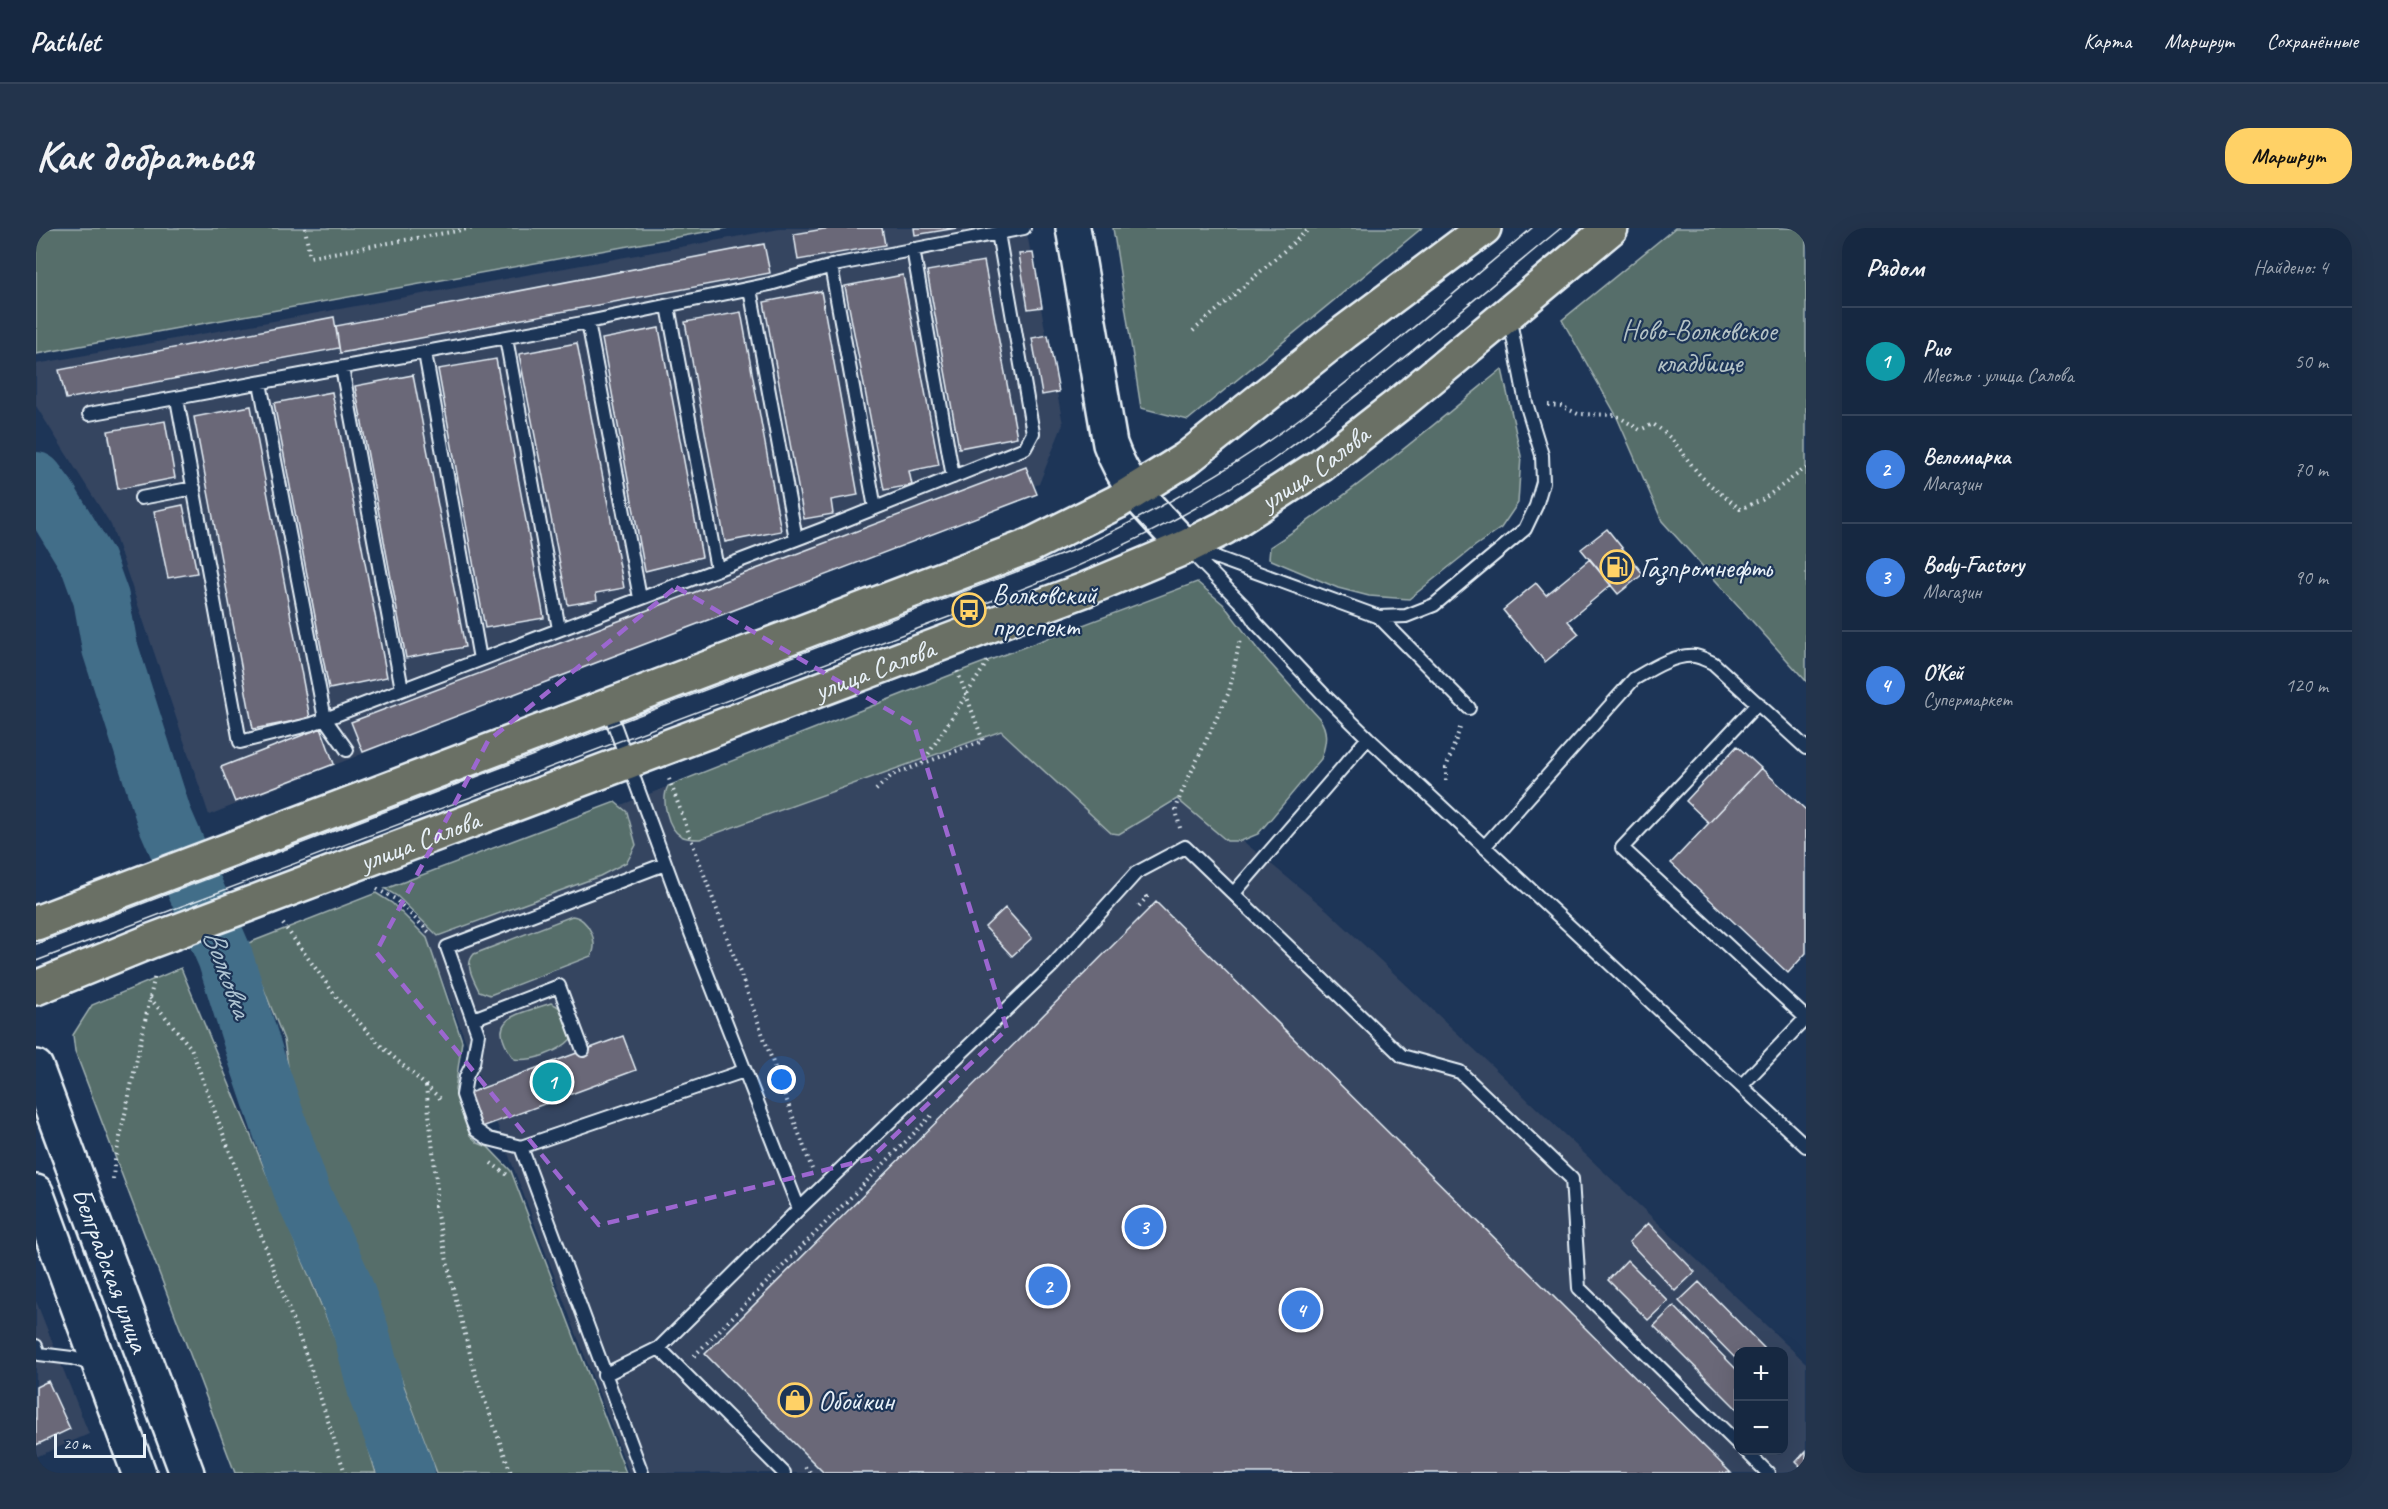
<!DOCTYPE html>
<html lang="ru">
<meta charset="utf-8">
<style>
body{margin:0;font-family:Caveat,sans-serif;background:#23344c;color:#f1f3f6}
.controls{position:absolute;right:18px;bottom:18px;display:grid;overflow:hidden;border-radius:12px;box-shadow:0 6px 24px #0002}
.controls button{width:54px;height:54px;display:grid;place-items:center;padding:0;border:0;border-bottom:2px solid #35445a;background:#162841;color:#f1f3f6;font:30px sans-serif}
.scale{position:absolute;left:18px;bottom:15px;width:92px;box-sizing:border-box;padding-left:6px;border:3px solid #e8f1f8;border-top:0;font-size:16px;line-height:21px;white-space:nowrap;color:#e8f1f8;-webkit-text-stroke:4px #1d3557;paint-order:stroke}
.you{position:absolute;left:746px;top:852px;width:21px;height:21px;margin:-15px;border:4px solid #fff;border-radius:50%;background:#1a73e8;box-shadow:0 0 0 9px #1a73e833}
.badge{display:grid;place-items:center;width:39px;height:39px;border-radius:50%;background:#ffd166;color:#fff;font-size:20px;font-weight:700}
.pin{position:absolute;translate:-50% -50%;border:3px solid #fff;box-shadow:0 2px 6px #0006}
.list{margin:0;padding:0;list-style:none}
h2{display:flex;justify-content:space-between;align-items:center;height:78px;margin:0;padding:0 24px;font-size:26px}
h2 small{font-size:20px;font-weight:400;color:#9ea6b1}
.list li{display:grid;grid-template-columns:39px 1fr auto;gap:18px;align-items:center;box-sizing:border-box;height:108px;padding:0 24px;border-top:2px solid #35445a}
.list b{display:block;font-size:22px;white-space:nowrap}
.list p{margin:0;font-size:20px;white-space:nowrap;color:#9ea6b1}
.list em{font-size:20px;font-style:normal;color:#9ea6b1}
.map{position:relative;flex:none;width:1770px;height:1245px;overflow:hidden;border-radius:24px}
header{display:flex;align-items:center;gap:36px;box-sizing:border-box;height:84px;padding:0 30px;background:#162841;border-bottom:2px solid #35445a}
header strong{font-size:28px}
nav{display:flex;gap:33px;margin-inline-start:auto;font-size:21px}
.intro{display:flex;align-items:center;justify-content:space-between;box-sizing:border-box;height:144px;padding:0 36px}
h1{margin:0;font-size:42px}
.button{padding:15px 27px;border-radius:24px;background:#ffd166;color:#111;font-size:21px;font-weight:700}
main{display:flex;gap:36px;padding:0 36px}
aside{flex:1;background:#162841;border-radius:24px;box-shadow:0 6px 24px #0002}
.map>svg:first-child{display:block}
.built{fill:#344461;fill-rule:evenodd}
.green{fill:#576e6a;stroke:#a0b0b1;stroke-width:1.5}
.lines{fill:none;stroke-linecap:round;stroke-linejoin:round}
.river{stroke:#436e89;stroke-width:56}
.building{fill:#6b6778;stroke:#e8f1f8;stroke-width:1.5}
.lane-casing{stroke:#e8f1f8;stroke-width:16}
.secondary-casing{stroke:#e8f1f8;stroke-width:38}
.primary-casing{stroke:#e8f1f8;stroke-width:38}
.path{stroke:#e8f1f8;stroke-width:4;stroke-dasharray:1.5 4.5;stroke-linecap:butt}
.lane{stroke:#1d3557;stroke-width:12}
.secondary{stroke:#1d3557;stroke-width:33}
.primary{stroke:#6b7065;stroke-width:33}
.tram{stroke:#e8f1f8;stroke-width:1.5}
.marked{fill:none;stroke:#9c67d0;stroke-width:4.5;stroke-dasharray:12 8;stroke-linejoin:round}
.labels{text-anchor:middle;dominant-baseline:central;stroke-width:4.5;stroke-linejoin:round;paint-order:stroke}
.park-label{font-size:28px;fill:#b5c3c6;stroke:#1d3557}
.street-label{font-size:28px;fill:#e8f1f8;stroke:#1d3557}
.poi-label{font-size:28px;fill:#e8f1f8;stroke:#1d3557;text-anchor:start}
.water-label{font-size:30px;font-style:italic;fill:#aec3d1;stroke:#1d3557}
</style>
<header>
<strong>Pathlet</strong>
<nav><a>Карта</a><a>Маршрут</a><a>Сохранённые</a></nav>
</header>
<div class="intro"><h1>Как добраться</h1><a class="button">Маршрут</a></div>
<main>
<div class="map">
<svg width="1770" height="1245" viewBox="0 0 1770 1245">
<rect width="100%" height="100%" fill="#1d3557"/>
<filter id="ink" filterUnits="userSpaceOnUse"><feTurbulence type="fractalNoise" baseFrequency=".0167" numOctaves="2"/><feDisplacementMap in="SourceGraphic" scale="12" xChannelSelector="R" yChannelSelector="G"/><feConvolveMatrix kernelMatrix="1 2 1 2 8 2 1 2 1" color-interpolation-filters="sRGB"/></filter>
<g filter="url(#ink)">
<!-- built -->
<path class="built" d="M749,0H990L1027,196L1003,256L173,587L75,297L0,178V136Z
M930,441L1089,600L1152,568L1291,682L1770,1135V1245H593L372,661ZM1702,1124H1748V1222H1702Z
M0,1073L53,1206L0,1229Z"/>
<!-- green -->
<path class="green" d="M0,0H691L0,126Z
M1077,0H1386L1152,192L1105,180Z
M1639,0H1770V453L1626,293L1580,187L1526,92Z
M1466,141L1485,228L1482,275L1465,300L1439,318L1373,371L1333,368L1302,360L1233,331L1234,319C1316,265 1390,203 1466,141Z
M1161,354L1187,376L1223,423L1283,490C1293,503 1290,516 1285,531L1222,606L1205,613H1191L1141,571L1083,606L1075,605L965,503L664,611C657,611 650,611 645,608C631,600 625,571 632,558L930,441Z
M579,574L591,584L600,617L591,634L564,648L402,708L361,668L349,661Z
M340,665L356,675L391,710L426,813L419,862L434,907L442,915L452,919L475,943L590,1245H401L330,1058L299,994L257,871L248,812L210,716Z
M536,688C552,689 564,715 555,728L454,767L443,763C437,750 428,737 438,726Z
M145,740L301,1115L340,1245H199L39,823L37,807L56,777Z
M515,775C531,781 534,795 535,811C523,824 496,834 478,831C447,789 481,787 515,775Z"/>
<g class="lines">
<!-- river -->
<path class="river" d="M0,252L12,268L52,334L65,370L74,420L128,589L189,729L223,838L267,967L306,1051L325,1103L341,1167L371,1245"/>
</g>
<!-- building -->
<path class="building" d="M794,0H846L849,17L762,32L758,6Z
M878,0H921L879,7Z
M728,16L734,45L304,125L300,98Z
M997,25L1006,79L992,81L983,26Z
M948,33L981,209L923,220L891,43Z
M867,47L903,237L873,243L876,257L848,262L809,58Z
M785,63L822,267L795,272L797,286L768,291L728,74Z
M705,84L745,303L689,314L649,94Z
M298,89L303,120L30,171L23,142Z
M623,100L666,329L609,343L566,111Z
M1012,107L1023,164L1006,167L996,110Z
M541,115L588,360L560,365L561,372L532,377L483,126Z
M460,131L508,390L449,400L402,141Z
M377,147L429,419L370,430L319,158Z
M296,164L351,449L293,461L238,175Z
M215,178L274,490L217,501L158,189Z
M129,193L139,250L82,261L72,203Z
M990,239L1001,266L327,524L315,494Z
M147,277L161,345L132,350L118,283Z
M1571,301L1607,346L1582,366L1545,321Z
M1554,331L1575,357L1532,393L1543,406L1509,434L1467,382L1500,355L1510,367Z
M285,500L298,536L199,574L185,539Z
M1701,518L1725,540L1673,595L1650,573Z
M1725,540L1770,582V725L1752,745L1635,635Z
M1120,674L1358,910L1695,1245H788L669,1126Z
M969,680L996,710L976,728L949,699Z
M587,808L600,842L446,899L433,865Z
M1612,995L1659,1044L1639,1063L1593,1014Z
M1591,1032L1632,1073L1612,1092L1572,1052Z
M1663,1054L1732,1124H1702V1133L1643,1073Z
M1638,1078L1702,1143V1182L1618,1098Z
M12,1153L34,1201L0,1217V1159Z
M1770,1223V1244L1760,1234Z"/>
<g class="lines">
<defs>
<path id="lane" d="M877,21L917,249
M795,38L839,280
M714,61L760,311
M632,78L681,341
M552,94L604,370
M470,110L523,401
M389,125L444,431
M306,140L366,461
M224,155L289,491L311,522
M141,171L204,514L276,496L787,301L989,220L997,205L962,5
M53,186L552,94L734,56L803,36L988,0
M105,270L158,260
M1151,320L1210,380L1219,394L1289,468L1332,510L1705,858L1770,790
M1157,321L1343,389L1370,388L1398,377L1489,301L1500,278L1507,254L1506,227L1490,175L1473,88
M1343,389L1433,480
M1722,475L1586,620L1770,790
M1448,619L1598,451C1615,441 1638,426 1659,428C1665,429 1672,433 1677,435L1770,520
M629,636L411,719L442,806L437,835L430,849L427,867L437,895L440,902L453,911L485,919L708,843
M1198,665L1332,510
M437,791L523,758L547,822
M1705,858L1770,918
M485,919L606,1245
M763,981L1017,737L1100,645L1149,619L1366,828L1424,844L1536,951L1543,1060L1702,1216
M0,1118L3,1126L36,1130L58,1137
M623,1120L748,1245
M568,1147L623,1120L763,981L655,705L572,480
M1709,1222L1732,1245"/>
<g id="secondary">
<path d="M1037,0L1074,216C1090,261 1118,285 1150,319"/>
<path id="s1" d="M0,839L151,1245"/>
<path d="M0,964L103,1245"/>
</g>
<g id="primary">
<path d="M0,695L993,318L1081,274L1150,231L1309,104L1448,0"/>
<path id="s2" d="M0,760L115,713L1048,362L1150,319L1188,300L1285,237L1367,173L1575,0"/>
</g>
</defs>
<!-- lane casing -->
<use href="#lane" class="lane-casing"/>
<!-- secondary casing -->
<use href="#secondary" class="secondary-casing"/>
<!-- primary casing -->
<use href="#primary" class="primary-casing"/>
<!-- path -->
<path class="path" d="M269,0L274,29L437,0
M1157,103L1274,0
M1512,177L1525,178L1542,186L1580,187L1604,202L1617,196C1638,210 1643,221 1658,240C1670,256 1689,268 1704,281L1726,272L1770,240
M886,536L952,433
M633,551L776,941
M1410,553V540L1424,500
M840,562L856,547L947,513L921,442
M1144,600L1140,582L1144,568L1193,464L1204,411
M341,661L359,671L395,706
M1103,678L1111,669L1109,665
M247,696L302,771L344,817L406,872
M114,770L155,820L274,1138L309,1245
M390,858L401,960L399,978L416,1056L439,1145L475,1245
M455,935L473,948
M77,951L78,937L119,747
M658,1128L897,886
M769,1239L775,1245"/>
<!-- lane -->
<use href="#lane" class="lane"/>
<!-- secondary -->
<use href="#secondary" class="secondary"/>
<!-- primary -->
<use href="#primary" class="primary"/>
<!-- tram -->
<path class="tram" d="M0,716L1043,320C1121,282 1197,241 1267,188C1345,129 1420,63 1496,0
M0,733L958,372C1055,335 1152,291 1238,231C1271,208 1303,181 1335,156C1399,105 1462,52 1525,0"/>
</g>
</g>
<!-- marked area -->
<path class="marked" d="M640,359L878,497L971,801L834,931L563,997L340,724L452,513Z"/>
<!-- icons -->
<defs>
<symbol id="fuel-ring" viewBox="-11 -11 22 22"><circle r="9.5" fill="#1d3557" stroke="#ffd166" stroke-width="1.5"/><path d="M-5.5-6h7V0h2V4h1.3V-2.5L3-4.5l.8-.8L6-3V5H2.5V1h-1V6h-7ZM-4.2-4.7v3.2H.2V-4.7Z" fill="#ffd166"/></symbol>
<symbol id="bus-ring" viewBox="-11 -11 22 22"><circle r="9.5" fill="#1d3557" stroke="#ffd166" stroke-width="1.5"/><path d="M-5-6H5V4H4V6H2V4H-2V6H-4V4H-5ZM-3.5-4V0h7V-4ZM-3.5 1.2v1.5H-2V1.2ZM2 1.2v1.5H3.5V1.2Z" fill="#ffd166"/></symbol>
<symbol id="shop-ring" viewBox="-11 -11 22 22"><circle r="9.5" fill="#1d3557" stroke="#ffd166" stroke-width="1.5"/><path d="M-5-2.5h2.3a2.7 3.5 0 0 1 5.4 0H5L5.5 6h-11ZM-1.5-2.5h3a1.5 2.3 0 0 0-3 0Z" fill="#ffd166"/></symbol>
</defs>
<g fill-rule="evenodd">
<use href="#fuel-ring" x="1562" y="320" width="38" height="38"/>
<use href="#bus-ring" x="914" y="363" width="38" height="38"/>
<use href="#shop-ring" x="740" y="1153" width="38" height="38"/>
</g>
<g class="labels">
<!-- park labels -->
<g class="park-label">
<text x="1663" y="102">Ново-Волковское<tspan x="1663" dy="32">кладбище</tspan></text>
</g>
<!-- street labels -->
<g class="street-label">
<text stroke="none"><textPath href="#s2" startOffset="1383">улица Салова</textPath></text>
<text stroke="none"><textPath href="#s2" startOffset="897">улица Салова</textPath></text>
<text stroke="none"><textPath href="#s2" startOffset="411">улица Салова</textPath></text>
<text stroke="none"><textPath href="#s1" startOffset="216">Белградская улица</textPath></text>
</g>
<!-- poi labels -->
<g class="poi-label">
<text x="1604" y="339">Газпромнефть</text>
<text x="956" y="366">Волковский<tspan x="956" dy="32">проспект</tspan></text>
<text x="782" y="1172">Обойкин</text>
</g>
<!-- water labels -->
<g class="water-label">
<text transform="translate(192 745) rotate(70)">Волковка</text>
</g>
</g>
</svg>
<div class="controls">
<button>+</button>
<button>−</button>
</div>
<div class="scale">20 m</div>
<div class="you"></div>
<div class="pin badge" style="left:516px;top:854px;background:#0f9aa8">1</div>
<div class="pin badge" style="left:1012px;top:1058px;background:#3f7fe0">2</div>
<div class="pin badge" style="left:1108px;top:999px;background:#3f7fe0">3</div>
<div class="pin badge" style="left:1265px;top:1082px;background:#3f7fe0">4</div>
</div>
<aside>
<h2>Рядом<small>Найдено: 4</small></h2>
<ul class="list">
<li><span class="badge" style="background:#0f9aa8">1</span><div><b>Рио</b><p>Место · улица Салова</p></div><em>50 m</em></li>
<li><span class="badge" style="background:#3f7fe0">2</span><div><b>Веломарка</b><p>Магазин</p></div><em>70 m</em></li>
<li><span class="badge" style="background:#3f7fe0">3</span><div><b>Body-Factory</b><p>Магазин</p></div><em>90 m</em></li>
<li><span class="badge" style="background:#3f7fe0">4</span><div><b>О’Кей</b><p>Супермаркет</p></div><em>120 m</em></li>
</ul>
</aside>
</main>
